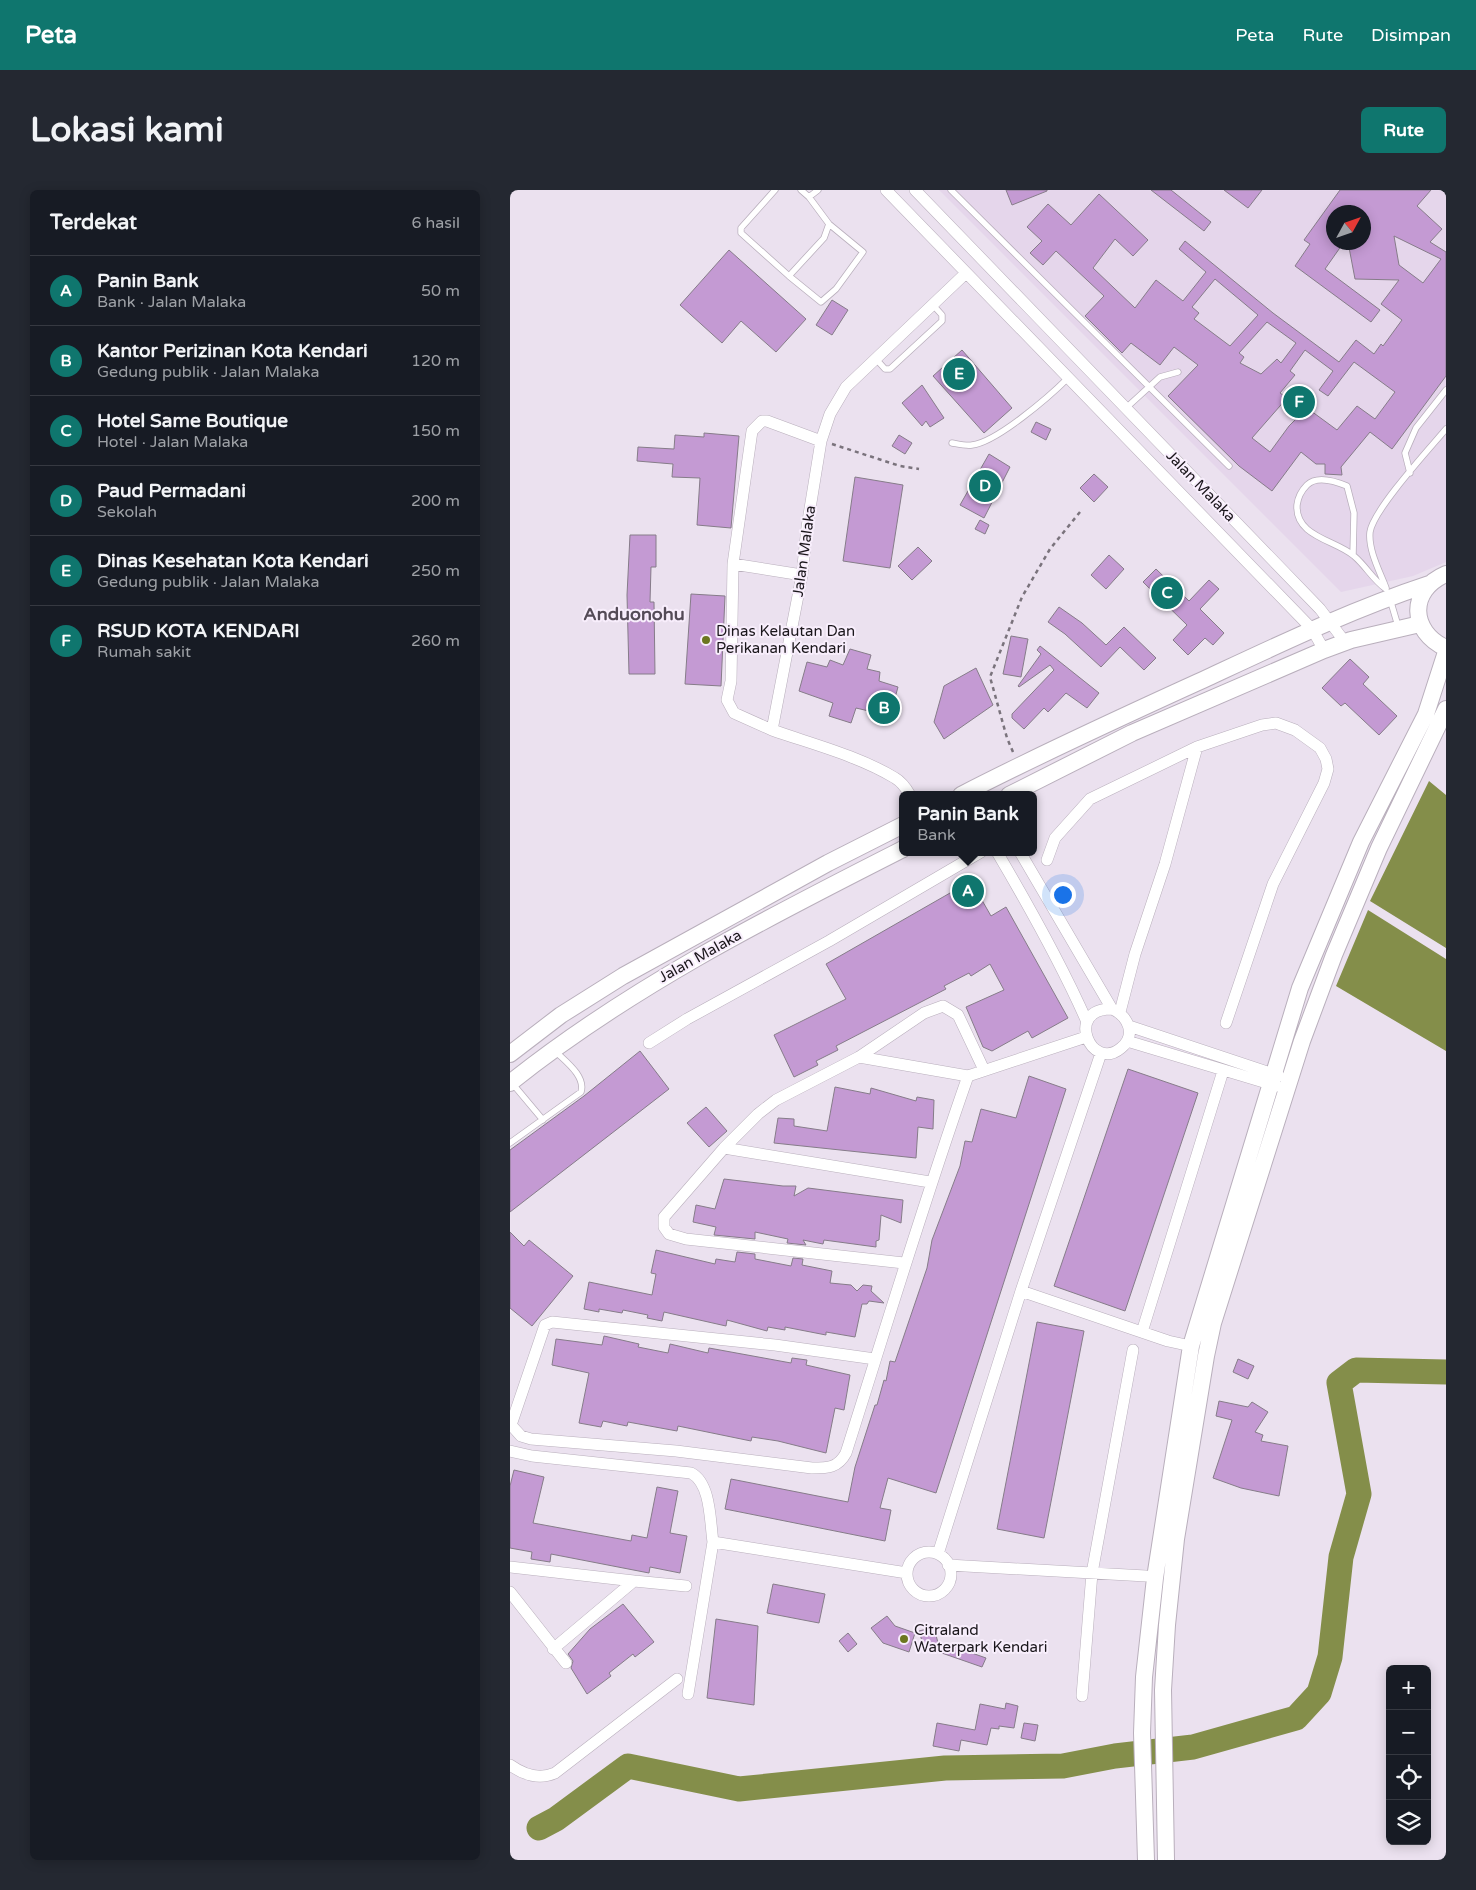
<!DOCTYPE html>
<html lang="id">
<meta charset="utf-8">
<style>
body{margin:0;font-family:"Varela Round",sans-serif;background:#242831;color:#f1f3f6}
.controls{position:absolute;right:15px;bottom:15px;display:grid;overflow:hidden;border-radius:8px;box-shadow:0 2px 12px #0003}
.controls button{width:45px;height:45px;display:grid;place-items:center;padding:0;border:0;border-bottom:1px solid #363941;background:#171b24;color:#f1f3f6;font:25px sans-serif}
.compass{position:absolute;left:816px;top:15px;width:45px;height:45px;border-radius:50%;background:#171b24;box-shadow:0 2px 12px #0003;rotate:50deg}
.you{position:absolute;left:552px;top:704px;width:18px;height:18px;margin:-12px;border:4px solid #fff;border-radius:50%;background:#1a73e8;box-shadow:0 0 0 8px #1a73e833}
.badge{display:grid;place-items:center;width:32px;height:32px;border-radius:50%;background:#0f766e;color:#fff;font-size:16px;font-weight:700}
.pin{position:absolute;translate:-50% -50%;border:2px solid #fff;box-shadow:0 1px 5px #0006}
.popup{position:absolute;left:389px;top:601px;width:138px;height:65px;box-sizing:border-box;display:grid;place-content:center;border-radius:8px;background:#171b24;filter:drop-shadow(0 1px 4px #0005);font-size:16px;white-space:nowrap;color:#9ea1a6}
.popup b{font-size:19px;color:#f1f3f6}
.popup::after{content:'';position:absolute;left:50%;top:100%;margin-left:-10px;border:10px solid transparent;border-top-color:#171b24}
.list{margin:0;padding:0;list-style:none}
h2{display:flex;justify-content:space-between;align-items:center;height:65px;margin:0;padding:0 20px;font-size:21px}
h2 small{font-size:16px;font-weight:400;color:#9ea1a6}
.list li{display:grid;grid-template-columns:32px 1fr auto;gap:15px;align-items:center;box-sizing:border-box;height:70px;padding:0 20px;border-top:1px solid #363941}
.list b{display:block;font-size:19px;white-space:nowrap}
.list p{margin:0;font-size:16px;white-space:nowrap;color:#9ea1a6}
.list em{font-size:16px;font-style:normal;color:#9ea1a6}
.icon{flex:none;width:28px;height:28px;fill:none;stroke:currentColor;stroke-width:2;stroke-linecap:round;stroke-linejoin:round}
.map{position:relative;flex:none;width:936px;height:1670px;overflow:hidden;border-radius:8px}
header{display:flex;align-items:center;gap:30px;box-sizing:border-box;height:70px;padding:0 25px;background:#0f766e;color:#fff}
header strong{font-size:24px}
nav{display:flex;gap:28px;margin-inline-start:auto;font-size:18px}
.intro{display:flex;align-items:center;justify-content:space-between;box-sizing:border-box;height:120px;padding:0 30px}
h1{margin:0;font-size:35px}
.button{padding:12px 22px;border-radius:8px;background:#0f766e;color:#fff;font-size:18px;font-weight:700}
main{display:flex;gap:30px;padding:0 30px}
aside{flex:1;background:#171b24;border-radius:8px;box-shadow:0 2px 12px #0003}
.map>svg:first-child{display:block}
.built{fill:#e5d6eb;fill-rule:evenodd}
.water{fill:#848e4a}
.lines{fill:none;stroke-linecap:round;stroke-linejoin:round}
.river{stroke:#848e4a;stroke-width:25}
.building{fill:#c49ad3;stroke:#867c89;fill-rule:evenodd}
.lane-casing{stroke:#b9afbc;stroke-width:7}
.street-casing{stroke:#b9afbc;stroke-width:12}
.secondary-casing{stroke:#b9afbc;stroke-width:18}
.path{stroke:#7a737c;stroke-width:2.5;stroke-dasharray:4 4;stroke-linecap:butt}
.lane{stroke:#fff;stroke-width:5.5}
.street{stroke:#fff;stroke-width:11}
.secondary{stroke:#fff;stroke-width:16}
.poi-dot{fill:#6c7620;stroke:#f8eefc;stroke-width:2}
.labels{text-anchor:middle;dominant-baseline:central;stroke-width:4;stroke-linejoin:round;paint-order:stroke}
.street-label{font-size:15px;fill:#1a161b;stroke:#f8eefc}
.poi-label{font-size:15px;fill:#1a161b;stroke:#f8eefc;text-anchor:start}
.quarter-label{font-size:18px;font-weight:bold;fill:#544b57;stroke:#f8eefc}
</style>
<header>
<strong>Peta</strong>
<nav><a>Peta</a><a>Rute</a><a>Disimpan</a></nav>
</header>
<div class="intro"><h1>Lokasi kami</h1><a class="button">Rute</a></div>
<main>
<aside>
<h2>Terdekat<small>6 hasil</small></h2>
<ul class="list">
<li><span class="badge">A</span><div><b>Panin Bank</b><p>Bank · Jalan Malaka</p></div><em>50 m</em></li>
<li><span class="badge">B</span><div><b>Kantor Perizinan Kota Kendari</b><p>Gedung publik · Jalan Malaka</p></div><em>120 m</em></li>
<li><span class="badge">C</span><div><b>Hotel Same Boutique</b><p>Hotel · Jalan Malaka</p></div><em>150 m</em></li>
<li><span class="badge">D</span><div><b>Paud Permadani</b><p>Sekolah</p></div><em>200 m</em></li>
<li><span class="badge">E</span><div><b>Dinas Kesehatan Kota Kendari</b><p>Gedung publik · Jalan Malaka</p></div><em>250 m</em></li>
<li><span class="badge">F</span><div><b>RSUD KOTA KENDARI</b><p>Rumah sakit</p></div><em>260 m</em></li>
</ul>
</aside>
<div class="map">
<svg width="936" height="1670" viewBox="0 0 936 1670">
<rect width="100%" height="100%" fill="#ebe1ef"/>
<!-- built -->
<path class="built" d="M429,0H936V372L903,386L831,402ZM824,22H854V52H824Z"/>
<!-- water -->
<path class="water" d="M919,591L936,605V758L860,711Z
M858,720L936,769V861L826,796Z"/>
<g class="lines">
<!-- river -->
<path class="river" d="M29,1638L46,1629L118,1576L229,1599L435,1578L553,1576L605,1566L683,1557L786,1528L809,1503L820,1467L831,1367L849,1304L829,1193L846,1180L936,1182"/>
</g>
<!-- building -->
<path class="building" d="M496,0H537V1L502,15Z
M641,0H661L701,32L694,41Z
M714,0H752L738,18Z
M830,0H921L907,16L932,39L920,52L936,62V186L882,259L860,242L831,277L832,285L815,284V274H806L791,262L762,301L729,276L658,206L688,175L664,157L650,175L621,153L612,163L575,126L594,106L546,61L533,75L520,63L532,51L517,37L538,14L561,35L589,4L638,50L623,66L605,49L583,78L625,118L646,90L673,111L696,82L669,59L675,51L763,123L829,172L846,150L864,164L871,154L873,156L892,130L871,114L889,90L845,89L838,52H854V22H824V52H834L815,79L870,120L861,132L785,76L800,54L794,50ZM884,46L931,69L913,93L889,75ZM705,89L748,125L720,156L684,129L689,123L682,117ZM757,132L786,153L771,173L767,169L751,184L730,173L734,167L729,163ZM795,160L823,181L809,200L818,206L844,172L885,202L865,229L847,216L827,240L797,218L779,236L760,262L742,248L777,208L770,203L785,185L780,181Z
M219,60L296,129L266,162L231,131L212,153L170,115Z
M322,110L338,120L322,145L306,135Z
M452,160L502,218L474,243L423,186Z
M412,195L434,228L420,237L416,231L412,236L392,213Z
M526,232L541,239L536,250L521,242Z
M194,243L229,246L221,338L187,335L190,288L162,287L163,274L127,271L128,257L164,259L165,245L194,247Z
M389,245L402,253L395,264L382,256Z
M479,264L500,277L474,328L450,315Z
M584,284L598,297L584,312L570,298Z
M345,287L393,295L380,378L333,371Z
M470,330L479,335L475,344L465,339Z
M120,345H146V377H141L140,412H144L145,484H119L117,405Z
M408,357L422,371L402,390L388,376Z
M599,365L614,379L596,399L581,385Z
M646,379L679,411L699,390L709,399L690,419L714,443L703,455L695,448L678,465L663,450L677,435L633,392Z
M181,404L215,406L211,496L175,494Z
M549,417L572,433L596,455L614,437L646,468L634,480L610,457L591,477L555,444L538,432Z
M501,446L518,449L511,487L493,484Z
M530,456L589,503L577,518L556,503L538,522L534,518L514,539L502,528V524L544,480L540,475L509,497L508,496L531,464L527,460Z
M340,459L361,465L357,479L370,482L369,491L388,497L380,526L346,518L341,533L319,526L323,513L289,501L297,472L317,477L320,470L333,475Z
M840,469L859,487L853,494L887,526L869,545L835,513L831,516L812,498Z
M466,478L483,515L434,549L424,532L434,496Z
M461,691L481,726L496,717L558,828L522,848L518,841L482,861L473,857L456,817L494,800L480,774L461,786L459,783L434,796L436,799L326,856L328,860L306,871L308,875L284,887L264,845L336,809L316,774Z
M130,861L159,899L0,1022V960L74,906Z
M618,879L688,903L615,1121L544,1096Z
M519,886L556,899L426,1303L378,1288L370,1318L381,1320L375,1351L215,1319L221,1289L338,1312L345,1277L365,1215H367L374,1190L376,1191L380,1171L385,1172L417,1078L422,1050L450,976L455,951L462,952L471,919L506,928Z
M325,897L360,904L361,898L406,911L407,907L424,910L423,939L408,937L406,968L264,953L268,928L284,929V936L317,941Z
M196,917L217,941L199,957L177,933Z
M214,989L273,996H286L284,1006L298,998L393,1010L391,1033L371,1025L369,1050L366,1051V1057L314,1050L313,1054L293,1050L296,1055L277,1053L278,1049L245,1042V1049L204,1045L206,1037L183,1032L186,1015L205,1019Z
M0,1042L14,1056L19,1050L63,1086L22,1136L0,1118Z
M146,1060L205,1074L206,1069L225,1072L227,1062L245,1064V1069L281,1076L283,1068L293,1069L292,1075L322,1081L320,1093L341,1095L347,1101L353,1095L362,1096L361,1101L374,1113L359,1111L357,1114H352L345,1147L316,1142V1145L275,1137V1140L258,1137L257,1141L217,1130L216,1136L154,1122L152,1131L137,1128L138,1125L113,1120L112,1123L89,1119V1122L74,1119L79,1092L142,1105L146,1084L141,1083Z
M527,1132L574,1141L534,1348L487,1339Z
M94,1146L129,1154L128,1157L158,1163L160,1154L198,1163L199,1158L281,1173L282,1168L297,1170L296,1175L340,1185L334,1220L325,1218L316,1263L268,1251L242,1247L241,1251L168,1236L167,1241L118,1232L117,1236L93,1231L91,1237L69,1233L79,1183L42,1175L46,1149L92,1155Z
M728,1169L744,1176L738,1189L723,1182Z
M709,1211L738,1217L742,1212L758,1222L745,1242L753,1245L751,1251L778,1256L769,1306L731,1298L703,1288L722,1230L706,1226Z
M4,1280L34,1287L23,1333L121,1351L122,1345L137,1348L147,1297L168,1301L160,1343L177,1346L170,1383L140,1377L139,1383L41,1364L40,1372L21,1369L22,1362L0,1358V1296Z
M263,1394L315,1404L309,1433L257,1423Z
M113,1414L144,1452L125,1467L123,1464L99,1483L101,1486L77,1504L61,1478L63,1471L58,1464L80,1439Z
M377,1426L385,1436L405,1443L399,1462L373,1453L361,1438Z
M206,1429L248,1436L244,1515L197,1508Z
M424,1437L429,1457L415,1461L409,1441Z
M338,1443L347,1454L338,1462L329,1451Z
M442,1456L476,1468L472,1477L426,1461Z
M496,1513L508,1516L504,1538L489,1536V1539L481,1538L477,1555L451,1550L449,1561L423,1556L427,1533L465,1540L470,1514L495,1519Z
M514,1533L528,1535L525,1551L511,1548Z"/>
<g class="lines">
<defs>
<path id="lane" d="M265,0L231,38V43L279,86L314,48L319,34
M441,0L719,276
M299,7L308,0
M279,86L311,112L326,99L353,62L319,34L299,7L291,0
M366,169L375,179H380L432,131V125L423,115
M616,218L650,187L668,182
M442,253C448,254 456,256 462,255C487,252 540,206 558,188
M900,283L895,263L906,238L936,200
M843,365L844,323L837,296C825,291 807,285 797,295C791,301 788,307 787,315C785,347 826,350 844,366C856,376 863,390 876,399
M876,398C870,382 858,360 860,342C863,320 920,258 936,239
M880,409L888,436
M2,893L33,930
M0,953L71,902C76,886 55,871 45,861"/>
<path id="street" d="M376,0L802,439L814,460
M405,0L810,419L835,452
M223,374L242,241L252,231H257L311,251
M262,540L224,523L217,510L221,491L223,374L292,385
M400,605C396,598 392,592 385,588C349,566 302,554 262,540L292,385L297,337L311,251L320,224L336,197L456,83
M487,662C520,718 551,773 577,832
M510,662L602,819C618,826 627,845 611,858C581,883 554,818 602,819
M537,670L545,648L580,609L687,557L752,535L766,533L785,540L810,558L816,569L818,579L814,593L763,694L716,833
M610,822L625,764L655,674L687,557
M619,836L769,886
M617,851L767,896
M139,853L177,829L319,751L471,662
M349,867L414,823L433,816L448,825L474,880
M214,958L248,924L266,910L349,867L458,886
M394,1073L176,1049L159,1044L154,1037V1027L214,958L420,992
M511,1101L658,1151L681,1156
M632,1142L713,881
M365,1169L265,1155L42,1132L35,1135L1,1235L11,1246L21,1249L166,1261L302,1278C318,1278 328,1278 336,1263C376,1137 414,1011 458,886L576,847
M0,1261L22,1266L181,1283C201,1293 200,1332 203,1352L397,1383
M397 1384a22 22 0 1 1 44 0a22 22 0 1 1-44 0Z
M428,1364L511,1101L591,863
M438,1375L636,1386
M0,1377L124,1391
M0,1402L56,1473
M43,1459L124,1391L176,1396
M178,1504L203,1352
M572,1506L582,1383L623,1160
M0,1575C14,1585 29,1590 45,1583L167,1489"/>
<path id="secondary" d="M936,384C898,400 900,442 936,458
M451,605C532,563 614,526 697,488C770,454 843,419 919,394
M499,605L622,543L814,460L841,450L910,434
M0,864L51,825L113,786L318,673L393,635
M0,893C120,797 257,728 393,659
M636,1670L632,1543L634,1487L645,1388L681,1156L790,798L851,652L916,524L936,462
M656,1670L653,1500L657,1435L666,1349L696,1166L703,1133L792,851L824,765L869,658L936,519"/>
</defs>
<!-- lane casing -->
<use href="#lane" class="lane-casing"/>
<!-- street casing -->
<use href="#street" class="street-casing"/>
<!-- secondary casing -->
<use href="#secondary" class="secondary-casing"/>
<!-- path -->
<path class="path" d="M322,254L390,276L409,279
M503,562L497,548L480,487L512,407L540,359L570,322"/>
<!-- lane -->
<use href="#lane" class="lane"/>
<!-- street -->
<use href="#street" class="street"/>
<!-- secondary -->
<use href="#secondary" class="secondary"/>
</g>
<!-- markers -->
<g class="poi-dot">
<circle cx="196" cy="450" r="5"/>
<circle cx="394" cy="1449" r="5"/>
</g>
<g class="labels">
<!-- street labels -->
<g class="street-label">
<text transform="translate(691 296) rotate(46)">Jalan Malaka</text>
<text transform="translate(294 361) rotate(-82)">Jalan Malaka</text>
<text transform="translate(190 766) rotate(-29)">Jalan Malaka</text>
</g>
<!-- poi labels -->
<g class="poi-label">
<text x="206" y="441">Dinas Kelautan Dan<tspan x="206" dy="17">Perikanan Kendari</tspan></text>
<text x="404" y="1440">Citraland<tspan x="404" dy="17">Waterpark Kendari</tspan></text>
</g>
<!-- quarter labels -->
<g class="quarter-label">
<text x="124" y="424">Anduonohu</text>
</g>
</g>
</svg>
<div class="controls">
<button>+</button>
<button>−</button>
<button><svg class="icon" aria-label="locate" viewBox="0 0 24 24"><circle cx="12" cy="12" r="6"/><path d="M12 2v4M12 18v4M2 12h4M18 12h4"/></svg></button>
<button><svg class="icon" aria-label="layers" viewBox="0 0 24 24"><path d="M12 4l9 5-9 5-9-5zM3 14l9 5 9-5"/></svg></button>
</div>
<svg class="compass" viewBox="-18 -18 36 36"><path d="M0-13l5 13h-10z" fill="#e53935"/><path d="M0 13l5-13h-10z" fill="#9ea1a6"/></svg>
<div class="you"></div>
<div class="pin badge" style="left:458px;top:701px">A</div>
<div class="popup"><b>Panin Bank</b>Bank</div>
<div class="pin badge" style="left:374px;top:518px">B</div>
<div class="pin badge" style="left:657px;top:403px">C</div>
<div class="pin badge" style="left:475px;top:296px">D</div>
<div class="pin badge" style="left:449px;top:184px">E</div>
<div class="pin badge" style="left:789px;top:212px">F</div>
</div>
</main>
